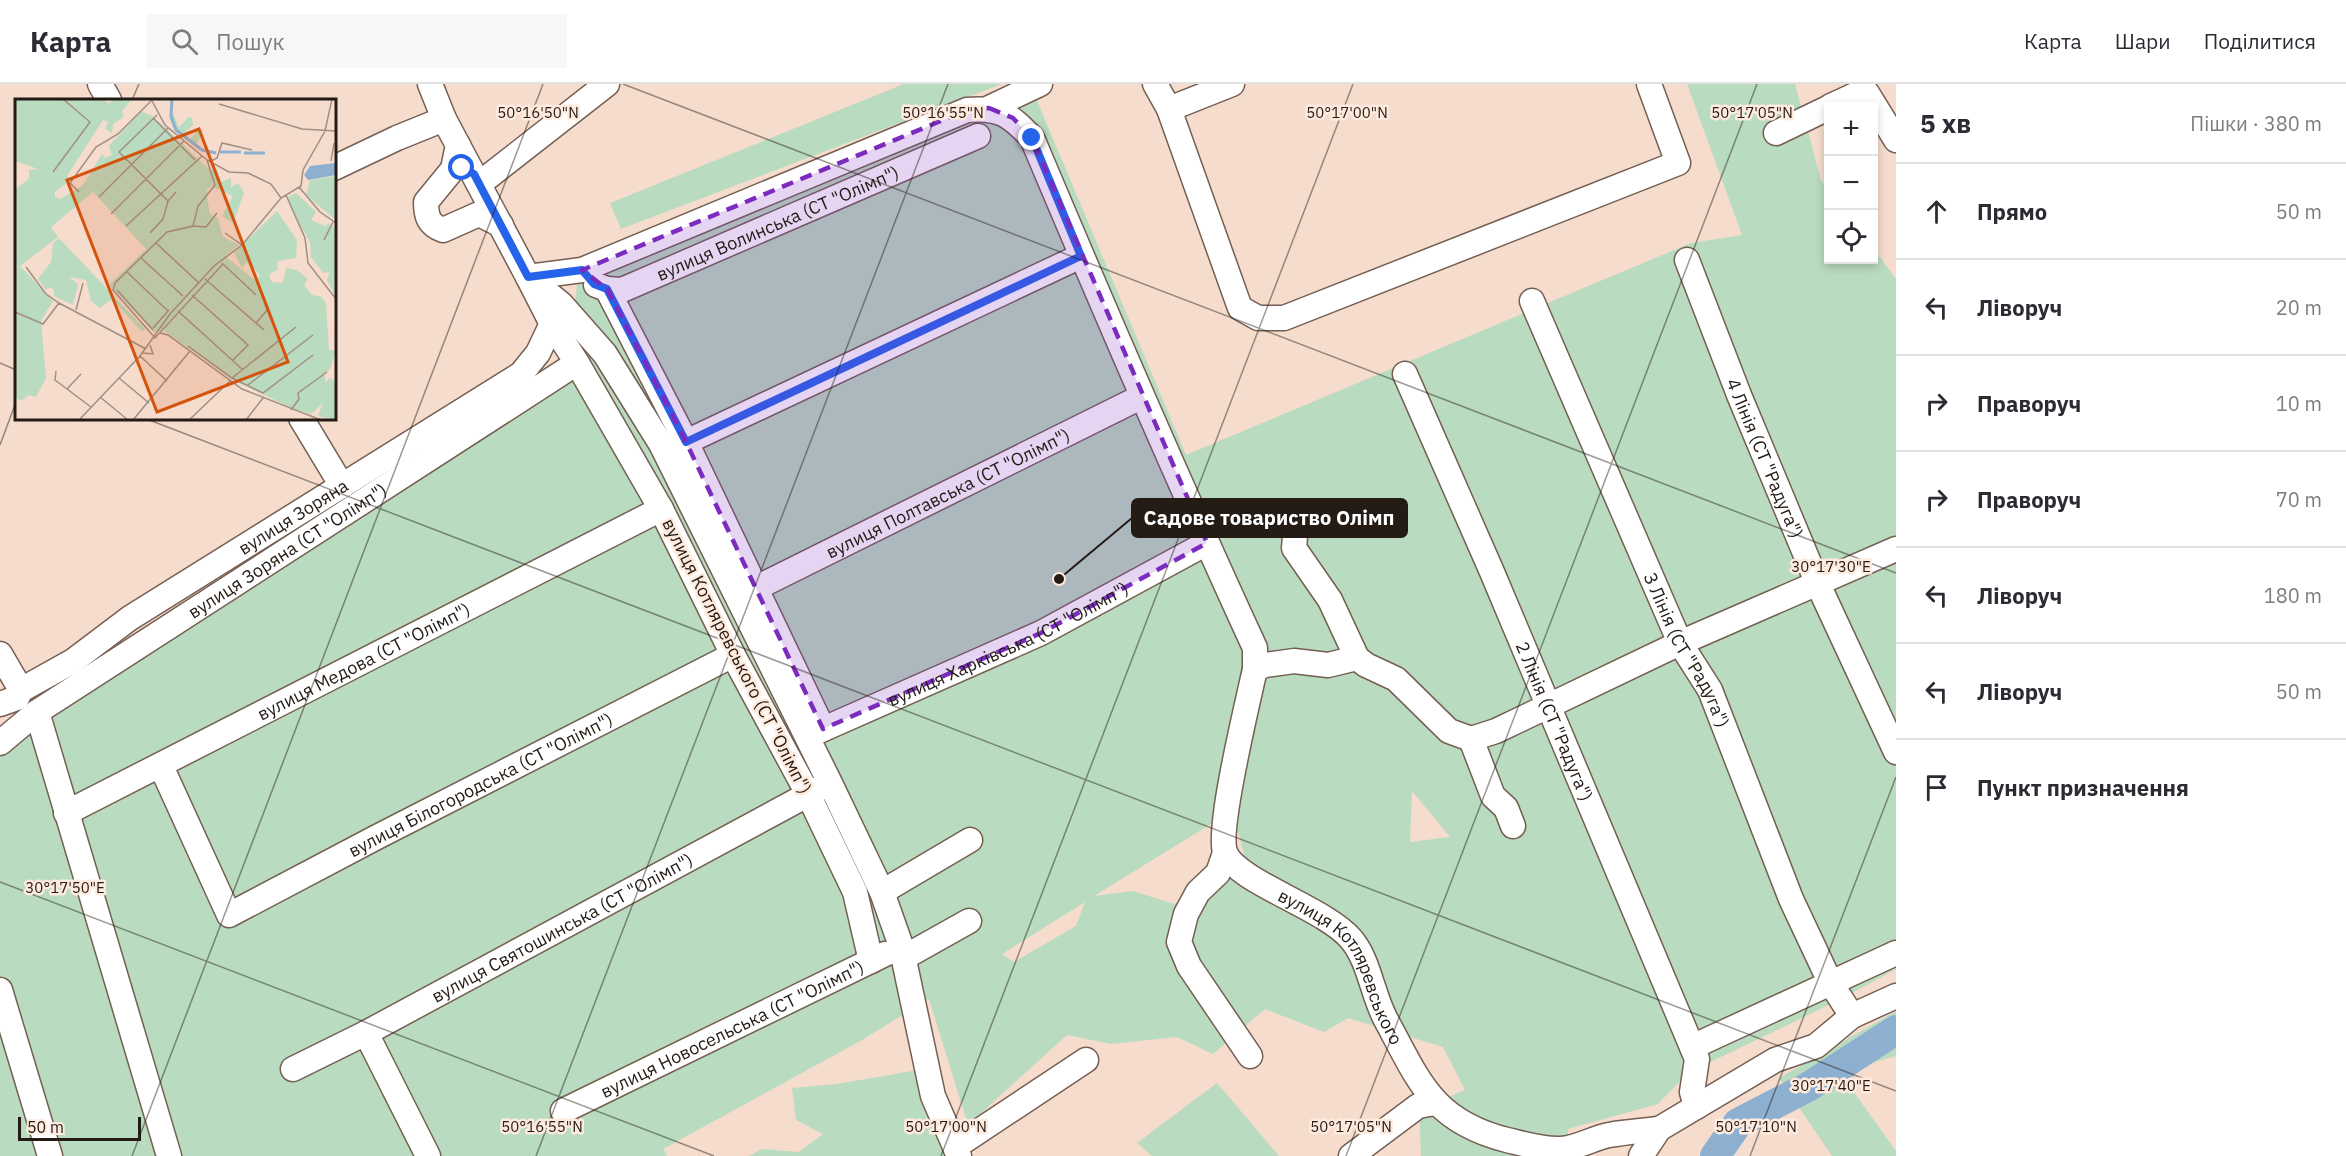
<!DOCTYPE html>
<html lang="uk">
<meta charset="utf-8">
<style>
body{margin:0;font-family:"IBM Plex Sans",sans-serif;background:#f7f7f7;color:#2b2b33}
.controls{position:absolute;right:18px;top:18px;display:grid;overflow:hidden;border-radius:0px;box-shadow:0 3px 9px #0003}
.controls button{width:54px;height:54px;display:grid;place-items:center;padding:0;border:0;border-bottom:2px solid #e1e1e2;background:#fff;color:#2b2b33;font:30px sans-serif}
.scale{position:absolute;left:18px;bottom:15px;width:123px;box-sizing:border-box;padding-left:6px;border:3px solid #241b15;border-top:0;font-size:16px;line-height:21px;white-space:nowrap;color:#241b15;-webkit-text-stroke:4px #feebde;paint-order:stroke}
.stop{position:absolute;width:18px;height:18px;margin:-14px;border:4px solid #2563eb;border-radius:50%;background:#fff}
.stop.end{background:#2563eb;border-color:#fff;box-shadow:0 2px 6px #0008}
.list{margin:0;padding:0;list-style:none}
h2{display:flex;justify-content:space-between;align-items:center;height:78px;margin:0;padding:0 24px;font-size:26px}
h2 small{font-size:20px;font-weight:400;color:#7c7c81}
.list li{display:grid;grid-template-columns:39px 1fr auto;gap:18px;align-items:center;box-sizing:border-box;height:96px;padding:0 24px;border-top:2px solid #e1e1e2}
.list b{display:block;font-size:22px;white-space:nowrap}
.list em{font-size:20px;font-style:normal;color:#7c7c81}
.icon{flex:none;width:33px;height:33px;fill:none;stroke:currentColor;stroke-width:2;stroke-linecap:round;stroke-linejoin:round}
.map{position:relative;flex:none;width:1896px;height:1072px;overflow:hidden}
header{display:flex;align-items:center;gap:36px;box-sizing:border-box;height:84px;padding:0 30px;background:#fff;border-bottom:2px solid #e1e1e2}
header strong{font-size:28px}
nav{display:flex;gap:33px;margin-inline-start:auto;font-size:21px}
.search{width:420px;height:54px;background:#f7f7f7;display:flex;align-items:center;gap:15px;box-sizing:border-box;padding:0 21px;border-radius:0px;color:#7c7c81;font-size:22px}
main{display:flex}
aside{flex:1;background:#fff}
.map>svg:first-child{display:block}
.green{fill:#b9dbbf;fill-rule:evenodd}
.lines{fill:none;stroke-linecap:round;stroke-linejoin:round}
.river{stroke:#8db0d1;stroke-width:30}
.minor-casing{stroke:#745f52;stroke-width:27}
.minor{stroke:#fff;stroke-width:24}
.route{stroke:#2563eb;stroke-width:8}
.marked{fill:#7b2cbf;fill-opacity:0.2;stroke:#7b2cbf;stroke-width:4.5;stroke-dasharray:12 8;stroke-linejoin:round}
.ticks{fill:none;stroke:#241b15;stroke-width:1.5;stroke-opacity:0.45}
.labels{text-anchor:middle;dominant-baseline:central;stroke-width:5;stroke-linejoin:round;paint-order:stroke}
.street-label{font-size:18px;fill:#241b15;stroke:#feebde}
.inset-river{fill:none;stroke:#8db0d1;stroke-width:3}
.inset-road{fill:none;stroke:#a18f83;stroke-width:1.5}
.view{fill:#d4530d;fill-opacity:0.15;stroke:#d4530d;stroke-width:3}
.inset-edge{fill:none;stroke:#241b15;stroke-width:3}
.ticks-label{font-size:15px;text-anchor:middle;fill:#241b15;stroke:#feebde;stroke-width:5;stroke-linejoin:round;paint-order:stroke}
.leader{fill:none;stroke:#241b15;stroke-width:2}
.callout-dot{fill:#241b15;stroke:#feebde;stroke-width:2}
.callout{fill:#241b15;stroke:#241b15;stroke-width:2}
.callout-label{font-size:20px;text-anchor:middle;font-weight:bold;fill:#fff}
</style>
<header>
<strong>Карта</strong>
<div class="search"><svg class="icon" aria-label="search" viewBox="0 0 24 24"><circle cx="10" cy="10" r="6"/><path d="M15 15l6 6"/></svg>Пошук</div>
<nav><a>Карта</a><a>Шари</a><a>Поділитися</a></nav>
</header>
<main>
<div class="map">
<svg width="1896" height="1072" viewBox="0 0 1896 1072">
<rect width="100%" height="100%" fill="#f5dccd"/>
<!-- green -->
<path class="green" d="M904,0H1002L621,145L610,119Z
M1687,0H1795L1821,96L1828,106V176H1874V165L1896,195V885L1843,914L1696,985L1678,978L1692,985L1658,1020L1568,1045L1567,1072H1421L1419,1026L1465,1006L1443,963L1348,934L1324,948L1265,925L1213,970L1177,953L1112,960L1067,951L968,1041L929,915L862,956L663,1065L667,1072H0V649L31,618L570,268L577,200L1035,12L1186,371L1691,159L1742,151ZM1412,707L1450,753L1410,758ZM1232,727L1244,770L1226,795L1174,820L1133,807L1094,812ZM1085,818L1076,842L1014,878L1002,870Z
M1896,927V972L1854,984L1853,1007L1896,1067V1072H1832L1779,994Z
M918,986L948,1072H749L762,1065L799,1068L823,1050L796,1036L792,1004L837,1000Z
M1217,999L1279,1072H1152L1137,1059Z"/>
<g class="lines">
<!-- river -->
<path class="river" d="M1715,1072L1738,1039L1808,1003L1896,946"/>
<defs>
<g id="minor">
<path d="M100,0L109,16"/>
<path d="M430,0L444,35L528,193L561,220L605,270L661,360L830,699L882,808L901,862L933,1012L959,1072"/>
<path d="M1155,0L1169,25L1240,224L1258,234H1284L1678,79L1649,0"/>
<path d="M1831,22L1855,11L1867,9L1896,56"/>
<path d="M989,24L1040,0"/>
<path d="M1169,25L1232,0"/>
<path d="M1776,49L1828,24"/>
<path d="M458,61L453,85L426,118C426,133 429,141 443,146L479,130L501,141"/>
<path d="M334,84L397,54L444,35"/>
<path d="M479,100L607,0"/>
<path id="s1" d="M1687,176L1739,311L1817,498L1896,668"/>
<path id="s2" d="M596,201L607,205L622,206L978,52"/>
<path d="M607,205L686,358L823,645"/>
<path id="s3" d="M1532,217L1680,559L1710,606L1791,815L1830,898L1852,932"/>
<path id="s4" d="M1405,290L1492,488L1697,975L1692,1008L1696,1023"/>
<path d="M301,334L342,402"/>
<path d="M686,358L1081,172"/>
<path d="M1296,441L1294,464L1330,516L1357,574L1366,581L1396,595L1449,647L1471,655L1493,712L1506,724L1513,742"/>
<path id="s5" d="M756,504L1141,313"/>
<path d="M0,570L21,606"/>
<path d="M1255,585L1265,581L1294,577L1328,581L1357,574"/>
<path id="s6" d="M0,620L17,614L21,606L73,577L130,534L521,290L538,269L557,229"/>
<path d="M37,628L169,1072"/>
<path id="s7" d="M810,651L1041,549L1207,459"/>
<path d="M1471,655L1496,647L1680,559L1896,465"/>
<path id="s8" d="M0,659L37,628L577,279"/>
<path id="s9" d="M161,682L229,831L377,753L733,571"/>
<path id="s10" d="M66,729L661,425"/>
<path d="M1225,769L1218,789L1198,808L1186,830L1179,858L1189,882L1250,972"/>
<path d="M882,808L970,756"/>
<path d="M903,874L969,837"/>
<path id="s11" d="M871,877L855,808L808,710L733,571L661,425L577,279L552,240L528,193L582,186L967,26C1000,23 1010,31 1032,54C1104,225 1177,395 1255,564V585C1248,617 1217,744 1225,768C1235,797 1325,824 1351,855C1369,876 1372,909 1385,934C1419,997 1432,1037 1507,1056C1524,1060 1544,1066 1561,1065C1578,1064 1593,1054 1609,1051C1625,1048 1642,1047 1659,1045"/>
<path d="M0,906L50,1072"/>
<path d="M366,949L428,1072"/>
<path d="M1692,963L1896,869"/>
<path id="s12" d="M293,985L366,949L822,703"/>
<path id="s13" d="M563,1027L885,870"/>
<path d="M955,1063L1086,976"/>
<path d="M1351,1072L1418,1022L1435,1019"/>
<path d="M1641,1072L1659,1045L1775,976L1816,962L1852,932L1896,912"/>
</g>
</defs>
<!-- minor casing -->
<use href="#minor" class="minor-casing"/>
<!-- minor -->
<use href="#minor" class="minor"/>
</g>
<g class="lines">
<!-- route -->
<path class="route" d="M462,84L474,90L528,193L582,186L594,200L607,205L686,358L1081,172L1032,54"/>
</g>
<!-- marked area -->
<path class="marked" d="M989,24L1013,34L1032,54L1207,459L1041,549L823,645L686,358L607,205L582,186L967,26Z"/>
<!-- ticks -->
<path class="ticks" d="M623,0L1896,489M132,16L139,0M0,279L16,286M144,334L1896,1007M0,361L16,318M0,798L714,1072M132,1072L543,0M536,1072L948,0M941,1072L1353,0M1346,1072L1757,0M1750,1072L1896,693"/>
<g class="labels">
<!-- street labels -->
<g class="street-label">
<text stroke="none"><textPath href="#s2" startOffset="196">вулиця Волинська (СТ "Олімп")</textPath></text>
<text stroke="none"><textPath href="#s1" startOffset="213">4 Лінія (СТ "Радуга")</textPath></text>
<text stroke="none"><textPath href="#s5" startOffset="214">вулиця Полтавська (СТ "Олімп")</textPath></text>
<text stroke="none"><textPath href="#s6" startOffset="350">вулиця Зоряна</textPath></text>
<text stroke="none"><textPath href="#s8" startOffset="346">вулиця Зоряна (СТ "Олімп")</textPath></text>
<text stroke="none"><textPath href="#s7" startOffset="218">вулиця Харківська (СТ "Олімп")</textPath></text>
<text stroke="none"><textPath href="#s3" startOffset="382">З Лінія (СТ "Радуга")</textPath></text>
<text transform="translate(737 572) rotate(63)">вулиця Котляревського (СТ "Олімп")</text>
<text stroke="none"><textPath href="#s10" startOffset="334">вулиця Медова (СТ "Олімп")</textPath></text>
<text stroke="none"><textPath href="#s4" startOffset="378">2 Лінія (СТ "Радуга")</textPath></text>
<text stroke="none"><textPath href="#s9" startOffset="447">вулиця Білогородська (СТ "Олімп")</textPath></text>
<text stroke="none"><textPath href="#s12" startOffset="304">вулиця Святошинська (СТ "Олімп")</textPath></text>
<text stroke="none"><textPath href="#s11" startOffset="2247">вулиця Котляревського</textPath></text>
<text stroke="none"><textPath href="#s13" startOffset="188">вулиця Новосельська (СТ "Олімп")</textPath></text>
</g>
</g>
<!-- overview -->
<g transform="translate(15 15)">
<rect width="321" height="321" fill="#f5dccd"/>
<path d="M0,0H88L94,5L98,0H117L107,12L109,18L98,25L97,34L90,30L93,23L88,21L52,77L56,80L40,93V98L45,100L68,86L87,55L90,59L97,56L94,47L126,12L139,18L196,72L202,70L206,83L216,79V89L223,84L229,94L218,124L207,117L218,97L196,87L192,91L193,104L195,115L203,119L208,138L224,146L210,157L241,182L245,176L232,163L227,169L219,154L262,112L282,141L281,159L262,162L263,170L254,176L257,183L268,184L271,169L282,171L293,180L289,186L297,196L307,198L311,205L314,251L321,252L315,270L309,275L311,284L314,279L321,282V321L303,317L308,304L296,315L277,309L216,280L148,231L139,233L94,186L131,150L78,93L36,128L43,138L5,167L38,202L26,222L31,279L21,298L14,296L6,302L0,298V90L14,80V71L23,70L0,62ZM158,14L164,29L173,18L177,19L178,26L170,33L175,40L184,30L188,32L180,48L158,28L154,17ZM321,77V121L291,96L295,81ZM281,94L301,113L296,121L310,127L314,124L321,130V198L312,181L315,173L308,174L296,158L295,143L276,110L273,98ZM44,139L130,230L127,233L97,200L85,209L76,202L71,181L54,178L63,185L58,206L39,197V191L34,188L31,191L23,180L36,163L38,144Z" fill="#b9dbbf"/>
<path d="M321,64V76L293,81L289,76L295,67Z" fill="#8db0d1"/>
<path class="inset-river" d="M157,0L156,17L161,31L187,51L201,54M205,53H226M229,54H250"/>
<path class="inset-road" d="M136,0L150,26L192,61L214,73L233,74L256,85L266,99M204,5L287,30L321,32M142,16L104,53L153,102M138,19L180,61M192,61L200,86L183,107L178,127L152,133L100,184L98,191L140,239L208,165M196,62L202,59L207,44L237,51M316,62L319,44M38,73L75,23L48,0M284,88L305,113L321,124M64,93L55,84L81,48L103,35L136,2M271,96L290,139L293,164L321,200M84,98L153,29M96,115L169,42M111,127L187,57M178,127L191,128L202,114M135,134L148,120L153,102L161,93M210,134L227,146M309,141L318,123M141,144L184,184M126,159L168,197M207,164L241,196M11,168L31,195L44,204L131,250M112,173L153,212M190,180L249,231M102,191L138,231M177,196L233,246L218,261M61,211L68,184M163,212L228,271M0,213L28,225L44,204M241,224L254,209M138,229L154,211M145,234L153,236L227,290L306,321M173,247L217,279L248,294L298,256M128,254L138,255L135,246M125,257L152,282M41,272L40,281L76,308M104,279L134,304M217,279L281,228M233,286L298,236M52,290L66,275M85,298L113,321M276,311L284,300L283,294L312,273M64,321L125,257L155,215L199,167L227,146L266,99L286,87L288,71L310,32L317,0M118,321L175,252M174,321L215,282M231,321L248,299"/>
<path class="view" d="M184,30L273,263L142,313L52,81Z"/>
<rect width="321" height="321" class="inset-edge"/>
</g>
<g class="ticks-label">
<text x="538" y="34">50°16'50"N</text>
<text x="943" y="34">50°16'55"N</text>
<text x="1347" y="34">50°17'00"N</text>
<text x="1752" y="34">50°17'05"N</text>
<text x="1831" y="488">30°17'30"E</text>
<text x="65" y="809">30°17'50"E</text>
<text x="1831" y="1007">30°17'40"E</text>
<text x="542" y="1048">50°16'55"N</text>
<text x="946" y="1048">50°17'00"N</text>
<text x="1351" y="1048">50°17'05"N</text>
<text x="1756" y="1048">50°17'10"N</text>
</g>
<!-- callouts -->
<path class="leader" d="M1059 495L1132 434"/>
<circle class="callout-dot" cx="1059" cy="495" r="6"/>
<rect class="callout" x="1132" y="415" width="275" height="38" rx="6"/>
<g class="callout-label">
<text x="1269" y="441">Садове товариство Олімп</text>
</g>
</svg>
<div class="controls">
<button>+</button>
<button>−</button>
<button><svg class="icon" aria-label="locate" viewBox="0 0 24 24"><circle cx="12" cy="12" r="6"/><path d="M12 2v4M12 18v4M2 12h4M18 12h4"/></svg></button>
</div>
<div class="scale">50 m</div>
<div class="stop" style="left:462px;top:84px"></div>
<div class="stop end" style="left:1032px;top:54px"></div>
</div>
<aside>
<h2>5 хв<small>Пішки · 380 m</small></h2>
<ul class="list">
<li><svg class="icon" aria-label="ahead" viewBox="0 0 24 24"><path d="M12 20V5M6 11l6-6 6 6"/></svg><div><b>Прямо</b></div><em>50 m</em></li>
<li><svg class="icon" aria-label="left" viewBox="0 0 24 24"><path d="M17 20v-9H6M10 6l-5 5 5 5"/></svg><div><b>Ліворуч</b></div><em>20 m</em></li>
<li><svg class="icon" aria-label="right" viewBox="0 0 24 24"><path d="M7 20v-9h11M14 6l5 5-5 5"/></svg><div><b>Праворуч</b></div><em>10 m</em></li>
<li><svg class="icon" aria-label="right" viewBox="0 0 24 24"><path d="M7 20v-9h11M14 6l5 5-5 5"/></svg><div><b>Праворуч</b></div><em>70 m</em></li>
<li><svg class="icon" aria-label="left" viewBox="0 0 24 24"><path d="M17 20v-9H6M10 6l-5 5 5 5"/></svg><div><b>Ліворуч</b></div><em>180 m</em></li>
<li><svg class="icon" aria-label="left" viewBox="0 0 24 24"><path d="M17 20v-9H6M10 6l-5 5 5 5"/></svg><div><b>Ліворуч</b></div><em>50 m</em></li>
<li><svg class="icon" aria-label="arrive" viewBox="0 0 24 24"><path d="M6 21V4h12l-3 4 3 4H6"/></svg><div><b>Пункт призначення</b></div></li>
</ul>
</aside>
</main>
